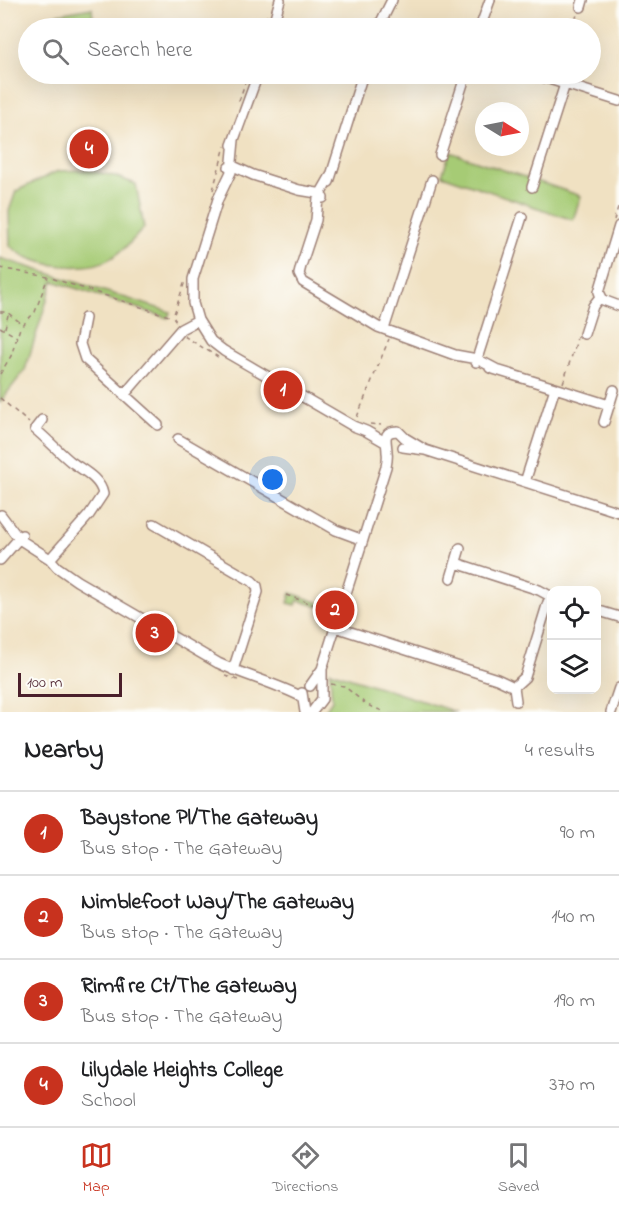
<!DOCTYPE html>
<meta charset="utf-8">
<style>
body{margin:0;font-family:"Indie Flower",sans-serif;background:#f2f2f2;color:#202124}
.controls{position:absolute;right:18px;bottom:18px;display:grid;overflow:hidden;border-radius:12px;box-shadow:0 6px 24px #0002}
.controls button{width:54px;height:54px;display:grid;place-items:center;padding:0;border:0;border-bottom:2px solid #e0e0e0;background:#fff;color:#202124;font:30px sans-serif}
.compass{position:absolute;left:475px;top:102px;width:54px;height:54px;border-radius:50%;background:#fff;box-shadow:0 6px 24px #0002;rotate:100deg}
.scale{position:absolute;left:18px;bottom:15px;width:104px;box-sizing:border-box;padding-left:6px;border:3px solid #4a1f2b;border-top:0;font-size:16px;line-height:21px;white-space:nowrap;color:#4a1f2b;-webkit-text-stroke:4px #fdfcf7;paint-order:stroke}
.you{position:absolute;left:273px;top:480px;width:21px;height:21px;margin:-15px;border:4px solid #fff;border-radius:50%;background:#1a73e8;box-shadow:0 0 0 9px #1a73e833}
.badge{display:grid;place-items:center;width:39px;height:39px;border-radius:50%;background:#c8321e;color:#fff;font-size:20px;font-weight:700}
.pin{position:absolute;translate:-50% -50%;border:3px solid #fff;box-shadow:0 2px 6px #0006}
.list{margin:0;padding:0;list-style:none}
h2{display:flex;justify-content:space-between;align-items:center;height:78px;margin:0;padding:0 24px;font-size:26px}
h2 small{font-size:20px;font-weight:400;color:#757577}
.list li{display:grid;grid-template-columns:39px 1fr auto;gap:18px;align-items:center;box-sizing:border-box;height:84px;padding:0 24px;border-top:2px solid #e0e0e0}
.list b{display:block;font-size:22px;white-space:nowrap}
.list p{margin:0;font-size:20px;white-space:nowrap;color:#757577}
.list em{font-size:20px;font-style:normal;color:#757577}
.icon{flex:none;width:33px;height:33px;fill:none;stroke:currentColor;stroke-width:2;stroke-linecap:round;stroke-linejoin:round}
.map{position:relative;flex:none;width:619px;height:712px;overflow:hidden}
.search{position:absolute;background:#fff;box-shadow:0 6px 24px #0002;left:18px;right:18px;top:18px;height:66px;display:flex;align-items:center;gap:15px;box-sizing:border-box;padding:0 21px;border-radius:33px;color:#757577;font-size:22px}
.sheet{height:414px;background:#fff}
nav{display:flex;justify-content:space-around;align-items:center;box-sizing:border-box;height:84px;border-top:2px solid #e0e0e0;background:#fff;font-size:16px;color:#757577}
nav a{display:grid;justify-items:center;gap:3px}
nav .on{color:#c8321e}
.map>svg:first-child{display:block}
.green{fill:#a6cb75;stroke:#787550;stroke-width:1.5}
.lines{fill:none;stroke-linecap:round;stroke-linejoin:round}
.minor-casing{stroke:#9d8076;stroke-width:12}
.path{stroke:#9d8076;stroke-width:1.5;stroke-dasharray:4.5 4.5;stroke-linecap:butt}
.minor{stroke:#fff;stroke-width:9}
</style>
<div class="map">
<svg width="619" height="712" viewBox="0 0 619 712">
<rect width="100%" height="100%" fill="#fdfcf7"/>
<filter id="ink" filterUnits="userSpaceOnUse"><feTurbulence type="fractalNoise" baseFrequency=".0167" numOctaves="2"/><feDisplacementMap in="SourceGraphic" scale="12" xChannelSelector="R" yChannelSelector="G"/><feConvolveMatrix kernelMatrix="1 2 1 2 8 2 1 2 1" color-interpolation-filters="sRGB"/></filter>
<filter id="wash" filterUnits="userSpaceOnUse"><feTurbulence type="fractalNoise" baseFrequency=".008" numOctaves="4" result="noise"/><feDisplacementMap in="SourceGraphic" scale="24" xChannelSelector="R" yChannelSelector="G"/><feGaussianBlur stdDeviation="1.35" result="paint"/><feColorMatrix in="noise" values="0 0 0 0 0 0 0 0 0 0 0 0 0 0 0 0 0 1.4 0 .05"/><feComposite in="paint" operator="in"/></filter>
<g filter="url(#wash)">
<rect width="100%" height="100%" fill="#f0e1c2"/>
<!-- green -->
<path class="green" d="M92,8L93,20L50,28L47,16Z
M450,152L581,196L573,220L442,175Z
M87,170L114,176L136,184L144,228C134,238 125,250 113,257C91,272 49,267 26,257C20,254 15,250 10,246L9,211L16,191L58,171Z
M0,258L170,312L168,318L53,281L25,370L0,402Z
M291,593L331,607L330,611L298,600L296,605L288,603Z
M330,671L456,712H324L332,700Z"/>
</g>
<g filter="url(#ink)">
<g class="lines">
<defs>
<path id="minor" d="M581,7L583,0
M272,28L280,0
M378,28L392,0
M480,28L490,0
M533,74L619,101
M234,140L231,172L218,199L193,279V303L198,320L211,341L224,351L353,426L366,431L385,442
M232,145L258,74
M440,155L466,74
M229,167L233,166L253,175L299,190L317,193L323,198
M330,177L318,198L316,220L301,266L299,274L303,282L378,327L455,355L477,359L496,369
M329,182L363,74
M532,187L565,84
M619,226L599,292L603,300L619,306
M85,318L80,344L85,359L158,425
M384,329L432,180
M584,334L593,306L600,297
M476,362L522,217
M490,368L555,388L525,482
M555,388L609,405
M124,395L181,329L198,320
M42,420L35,429C47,439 58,451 70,461C82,470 100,478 103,494L89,515L50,559
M604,422L614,390
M178,439L336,530L363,540
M403,447L425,450L619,512
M1,515L19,539L50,559L57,567L77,581L218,663C246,676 275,683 302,697
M154,524L252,581L257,586L258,592L233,670
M0,560L22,535
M456,563L539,590L552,597
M451,578L460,548
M596,610L619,617
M335,627L497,679L514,687L516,701
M310,686L322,669L386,467C387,462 388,457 387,452C387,441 381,431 398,431L405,438L425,450
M514,687L525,677L548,602L552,599
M302,693L305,712
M312,712L322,699V669
M611,712L619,688"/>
</defs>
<!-- minor casing -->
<use href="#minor" class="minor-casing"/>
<!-- path -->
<path class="path" d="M262,28L267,15
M572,28L577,15
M239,101L248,74
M213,190L225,146
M614,220L619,204
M0,268L48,277L172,317
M0,312H7L22,324
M176,321L173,317L185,281
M0,327L17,337
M5,328L8,315
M184,336L218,357
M0,374L11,356L20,328L35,312L48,277
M563,383L576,343L577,336
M0,398L29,423
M357,417L389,339
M370,424L381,425
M286,595L332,611
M225,676L238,680
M331,684L344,686L367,705L385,712"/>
<!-- minor -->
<use href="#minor" class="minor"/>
</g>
</g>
</svg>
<div class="controls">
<button><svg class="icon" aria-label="locate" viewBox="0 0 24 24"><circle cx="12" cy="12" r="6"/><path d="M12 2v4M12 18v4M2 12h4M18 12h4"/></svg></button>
<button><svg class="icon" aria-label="layers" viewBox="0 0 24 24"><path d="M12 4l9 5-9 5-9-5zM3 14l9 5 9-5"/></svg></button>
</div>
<svg class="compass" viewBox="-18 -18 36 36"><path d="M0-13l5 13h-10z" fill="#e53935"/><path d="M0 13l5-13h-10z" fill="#757577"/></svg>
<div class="scale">100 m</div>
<div class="you"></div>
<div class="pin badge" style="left:283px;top:390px">1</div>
<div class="pin badge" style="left:335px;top:610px">2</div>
<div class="pin badge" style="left:155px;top:633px">3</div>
<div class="pin badge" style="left:89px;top:149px">4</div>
<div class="search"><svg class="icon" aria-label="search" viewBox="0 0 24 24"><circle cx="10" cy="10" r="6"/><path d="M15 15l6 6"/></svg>Search here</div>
</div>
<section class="sheet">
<h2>Nearby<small>4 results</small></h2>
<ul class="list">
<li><span class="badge">1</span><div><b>Baystone Pl/The Gateway</b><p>Bus stop · The Gateway</p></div><em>90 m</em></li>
<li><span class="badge">2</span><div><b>Nimblefoot Way/The Gateway</b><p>Bus stop · The Gateway</p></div><em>140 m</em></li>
<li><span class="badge">3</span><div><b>Rimfire Ct/The Gateway</b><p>Bus stop · The Gateway</p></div><em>190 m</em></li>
<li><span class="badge">4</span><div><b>Lilydale Heights College</b><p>School</p></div><em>370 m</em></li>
</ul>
</section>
<nav>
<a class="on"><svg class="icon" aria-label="map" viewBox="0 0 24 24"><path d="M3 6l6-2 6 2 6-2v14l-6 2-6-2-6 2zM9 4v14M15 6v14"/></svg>Map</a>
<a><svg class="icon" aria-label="directions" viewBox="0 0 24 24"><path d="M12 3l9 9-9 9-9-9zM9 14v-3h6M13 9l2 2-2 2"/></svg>Directions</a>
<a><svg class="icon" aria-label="saved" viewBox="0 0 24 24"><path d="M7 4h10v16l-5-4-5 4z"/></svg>Saved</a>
</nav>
